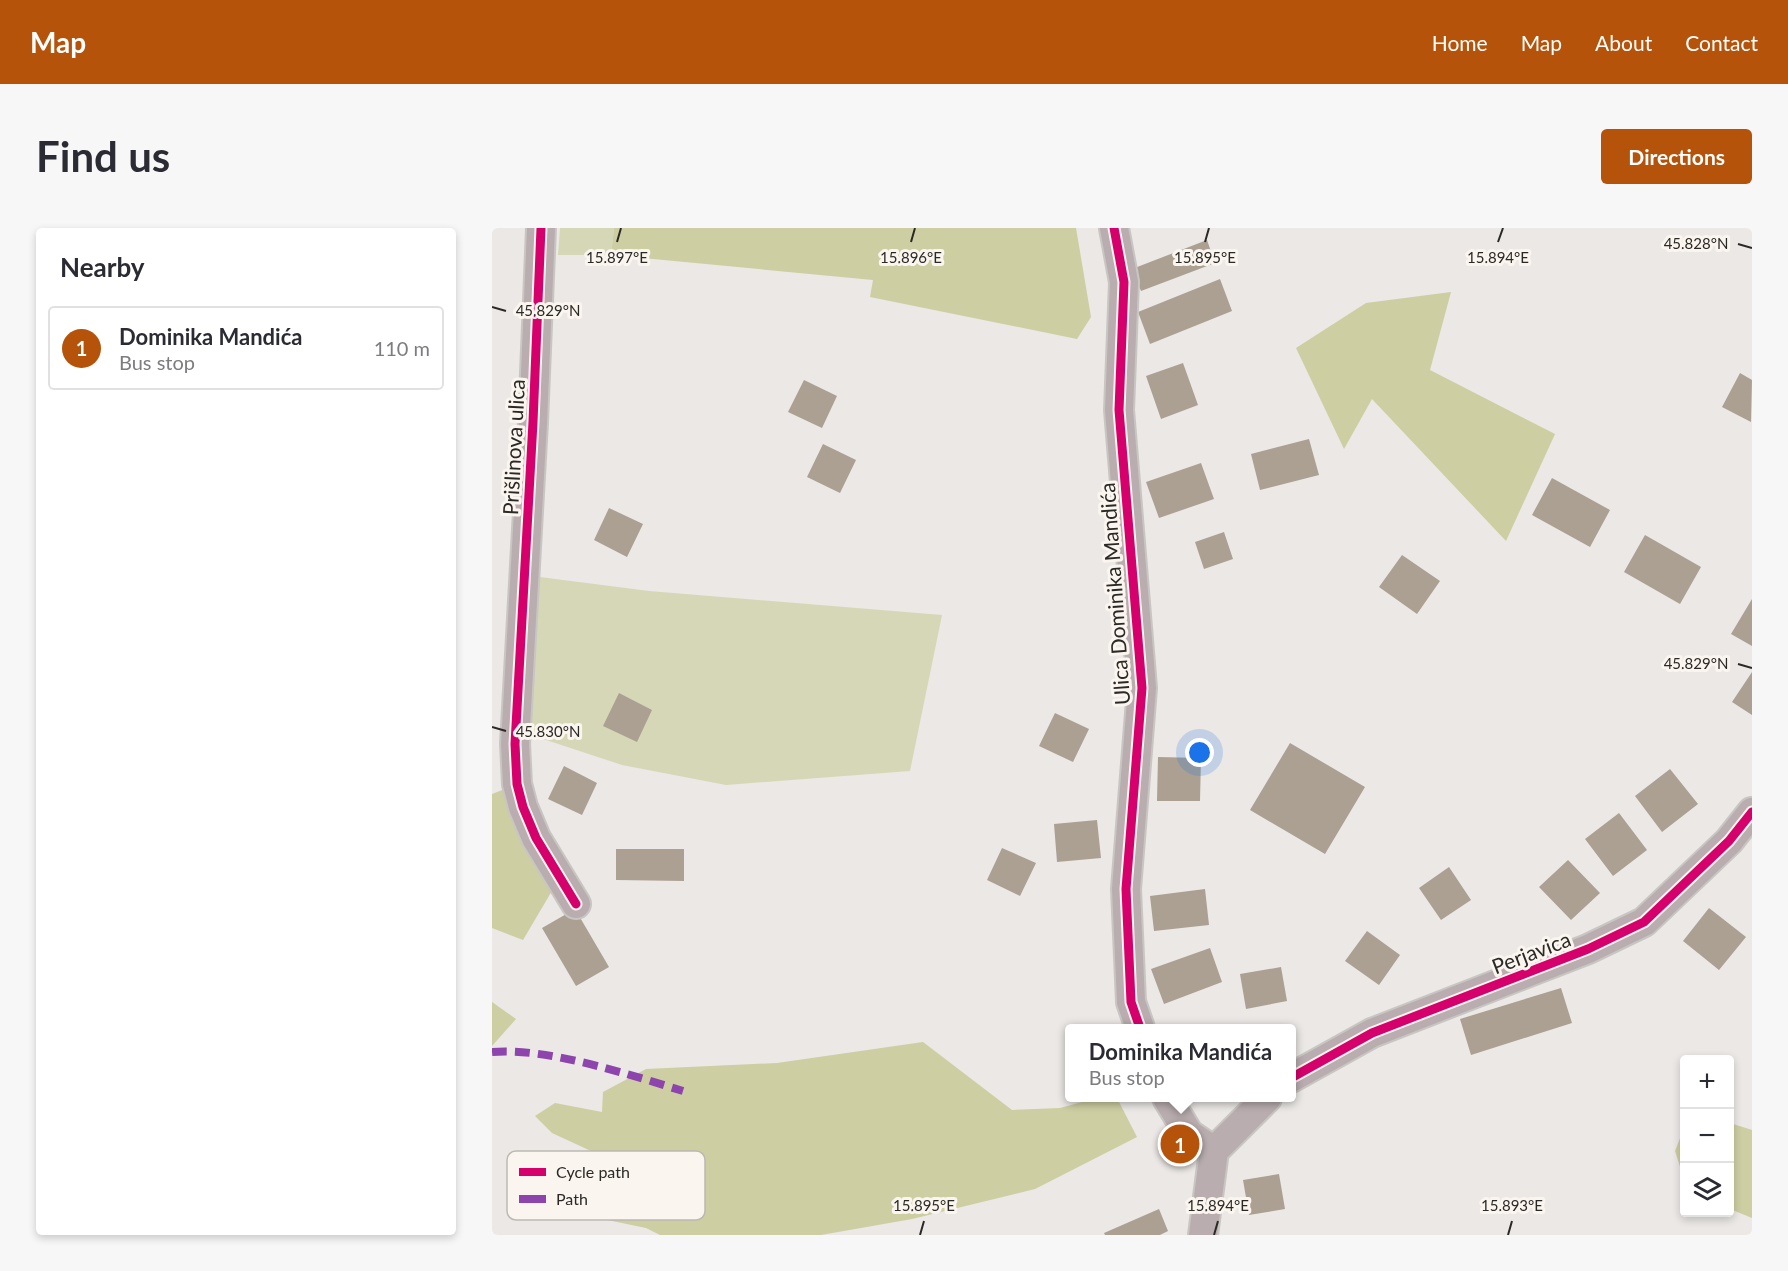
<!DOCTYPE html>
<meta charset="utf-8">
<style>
body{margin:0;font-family:Lato,sans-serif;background:#f7f7f7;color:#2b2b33}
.controls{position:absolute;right:18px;bottom:18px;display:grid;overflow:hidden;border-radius:6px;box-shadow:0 3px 9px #0003}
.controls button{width:54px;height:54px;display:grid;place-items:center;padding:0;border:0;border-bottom:2px solid #e1e1e2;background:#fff;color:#2b2b33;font:30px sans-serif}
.you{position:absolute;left:708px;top:525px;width:21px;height:21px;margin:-15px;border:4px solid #fff;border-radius:50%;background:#1a73e8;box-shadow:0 0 0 9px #1a73e833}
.badge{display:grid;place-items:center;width:39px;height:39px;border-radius:50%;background:#b45309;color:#fff;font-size:20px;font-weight:700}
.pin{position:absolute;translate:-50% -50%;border:3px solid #fff;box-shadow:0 2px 6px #0006}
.popup{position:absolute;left:573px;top:796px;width:231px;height:78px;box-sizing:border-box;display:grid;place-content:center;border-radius:6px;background:#fff;filter:drop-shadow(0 2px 4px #0005);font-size:20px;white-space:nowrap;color:#7c7c81}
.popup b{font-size:22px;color:#2b2b33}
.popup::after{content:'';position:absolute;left:50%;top:100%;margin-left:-12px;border:12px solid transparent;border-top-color:#fff}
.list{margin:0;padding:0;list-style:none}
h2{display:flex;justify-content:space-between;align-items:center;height:78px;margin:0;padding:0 24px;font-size:26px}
h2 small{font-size:20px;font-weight:400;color:#7c7c81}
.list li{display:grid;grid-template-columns:39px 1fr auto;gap:18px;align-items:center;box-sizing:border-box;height:84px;margin:0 12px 12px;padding:0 12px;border:2px solid #e1e1e2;border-radius:6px}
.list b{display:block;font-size:22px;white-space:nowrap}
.list p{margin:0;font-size:20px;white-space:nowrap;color:#7c7c81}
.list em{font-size:20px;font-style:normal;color:#7c7c81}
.icon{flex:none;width:33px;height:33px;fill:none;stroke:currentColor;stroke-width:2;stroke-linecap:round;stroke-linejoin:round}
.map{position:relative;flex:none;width:1260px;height:1007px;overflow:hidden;border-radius:6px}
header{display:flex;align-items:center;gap:36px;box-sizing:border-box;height:84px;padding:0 30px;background:#b45309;color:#fff}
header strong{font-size:28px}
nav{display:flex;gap:33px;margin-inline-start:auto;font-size:21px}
.intro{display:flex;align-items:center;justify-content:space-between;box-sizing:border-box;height:144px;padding:0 36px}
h1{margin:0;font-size:42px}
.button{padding:15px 27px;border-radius:6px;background:#b45309;color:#fff;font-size:21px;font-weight:700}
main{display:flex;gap:36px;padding:0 36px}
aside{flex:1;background:#fff;border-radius:6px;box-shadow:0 3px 9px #0003}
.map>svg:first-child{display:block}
.green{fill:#d6d7b6}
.forest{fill:#cdcea2}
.building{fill:#aba092}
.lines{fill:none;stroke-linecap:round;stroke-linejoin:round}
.minor-casing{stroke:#c8c6c3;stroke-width:32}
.minor{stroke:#b9adaf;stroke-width:28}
.quiet{stroke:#8e44ad;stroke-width:8;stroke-dasharray:15 8;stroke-linecap:butt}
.cycleway-casing{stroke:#fbf5ef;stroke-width:13}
.cycleway{stroke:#d6006c;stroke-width:9}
.ticks{fill:none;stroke:#2b2926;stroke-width:2}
.labels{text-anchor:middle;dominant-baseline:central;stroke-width:6;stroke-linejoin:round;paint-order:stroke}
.street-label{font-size:21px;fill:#2b2926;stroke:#fbf5ef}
.key{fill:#fbf5ef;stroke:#bdb8b3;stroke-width:1.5}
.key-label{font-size:16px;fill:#2b2926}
.ticks-label{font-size:15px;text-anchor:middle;fill:#2b2926;stroke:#fbf5ef;stroke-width:6;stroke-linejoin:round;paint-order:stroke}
</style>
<header>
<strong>Map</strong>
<nav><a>Home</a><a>Map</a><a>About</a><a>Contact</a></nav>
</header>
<div class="intro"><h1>Find us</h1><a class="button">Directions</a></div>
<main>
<aside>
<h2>Nearby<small></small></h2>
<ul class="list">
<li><span class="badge">1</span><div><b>Dominika Mandića</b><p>Bus stop</p></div><em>110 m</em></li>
</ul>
</aside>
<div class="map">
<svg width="1260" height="1007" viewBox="0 0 1260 1007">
<rect width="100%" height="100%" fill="#ebe8e5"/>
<!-- green -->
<path class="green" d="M68,0H122L119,27H66Z
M40,348L157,363L450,387L418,543L234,557L130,537L30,504Z"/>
<!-- forest -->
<path class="forest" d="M122,0H584L599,89L585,111L378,69L381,52L119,27Z
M959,64L938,142L1063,206L1014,313L880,171L852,221L804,120L874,75Z
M18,559L64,656L31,712L0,700V566Z
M0,774L24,791L0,818Z
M431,814L520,882L568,880L605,870H625L645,909L543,961L420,991L329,1007H168L154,1000L77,984L106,968L99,923L60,905L43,888L63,875L110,884L111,864L154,841L285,835Z
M1238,895L1260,902V990L1238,981Z
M1192,900V951L1183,923Z"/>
<!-- building -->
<path class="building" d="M715,12L723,35L649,63L640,41Z
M728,51L740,83L658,116L646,84Z
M691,135L706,177L669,191L654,148Z
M1248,145L1260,152L1259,194L1230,179Z
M312,152L345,168L330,200L296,184Z
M817,211L827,247L768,262L759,226Z
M331,216L364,232L348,265L315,249Z
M709,235L722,271L667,290L654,254Z
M1060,250L1118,282L1098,319L1040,287Z
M117,280L151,296L135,329L102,312Z
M732,304L741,331L712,341L703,314Z
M1153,307L1209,339L1188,376L1132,344Z
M910,327L948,353L925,386L887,359Z
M1260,371V418L1239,406Z
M1260,444V487L1240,474Z
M127,465L160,482L145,514L111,498Z
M563,485L597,501L581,534L547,518Z
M798,515L873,559L833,626L758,582Z
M666,529L709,530L708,573H665Z
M72,538L105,555L90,587L56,571Z
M1178,541L1206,576L1170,604L1143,568Z
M1127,585L1155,622L1121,648L1093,611Z
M605,592L609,630L565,634L562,596Z
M510,620L544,635L528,668L495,652Z
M124,621H192V653L124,652Z
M1076,632L1108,665L1079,692L1047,659Z
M957,639L979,672L949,692L927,660Z
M713,661L717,697L662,703L658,668Z
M1217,680L1254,709L1227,742L1191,713Z
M83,681L117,739L84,758L50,700Z
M875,703L908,727L887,757L853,733Z
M718,720L730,754L672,776L659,741Z
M789,739L795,773L754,781L748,746Z
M1069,760L1080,795L979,827L968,791Z
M787,946L793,981L757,987L751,952Z
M667,981L676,1003L668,1007H613L612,1005Z"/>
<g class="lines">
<defs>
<path id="minor" d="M49,0L41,194L23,516L25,556L31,579L44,610L84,676
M622,0L632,54L627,182L650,460L634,661L639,774L648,800
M799,850L880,805L1096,721L1152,694L1237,613L1260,584
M675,870L697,906L722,923
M722,923L775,870
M711,1007L722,923"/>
</defs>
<!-- minor casing -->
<use href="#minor" class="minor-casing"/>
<!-- minor -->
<use href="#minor" class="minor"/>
<!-- quiet -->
<path class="quiet" d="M0,824C53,819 139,847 191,863"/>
<defs>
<path id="cycleway" d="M49,0L41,194L23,516L25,556L31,579L44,610L84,676
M622,0L632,54L627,182L650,460L634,661L639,774L648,800
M799,850L880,805L1096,721L1152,694L1237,613L1260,584"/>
</defs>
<!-- cycleway casing -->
<use href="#cycleway" class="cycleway-casing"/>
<!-- cycleway -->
<use href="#cycleway" class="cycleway"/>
</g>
<!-- ticks -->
<path class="ticks" d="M125,14L129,0M419,14L423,0M713,14L717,0M1006,14L1011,0M1246,16L1260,20M0,79L14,83M1246,436L1260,440M0,499L14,503M428,1007L432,993M722,1007L726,993M1016,1007L1020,993"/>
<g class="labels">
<!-- street labels -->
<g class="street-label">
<text transform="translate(21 219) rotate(-87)">Prišlinova ulica</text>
<text transform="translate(622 366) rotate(-94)">Ulica Dominika Mandića</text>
<text transform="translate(1039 724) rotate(-21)">Perjavica</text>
</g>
</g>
<!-- legend -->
<rect x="15" y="923" width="198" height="69" rx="9" class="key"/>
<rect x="27" y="940" width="27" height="8" fill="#d6006c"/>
<rect x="27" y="967" width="27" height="8" fill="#8e44ad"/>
<g class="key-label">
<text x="64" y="950">Cycle path</text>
<text x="64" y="977">Path</text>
</g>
<g class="ticks-label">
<text x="1204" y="21">45.828°N</text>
<text x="125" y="35">15.897°E</text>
<text x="419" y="35">15.896°E</text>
<text x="713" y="35">15.895°E</text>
<text x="1006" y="35">15.894°E</text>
<text x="56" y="88">45.829°N</text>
<text x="1204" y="441">45.829°N</text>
<text x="56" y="509">45.830°N</text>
<text x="432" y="983">15.895°E</text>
<text x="726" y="983">15.894°E</text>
<text x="1020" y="983">15.893°E</text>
</g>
</svg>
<div class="controls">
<button>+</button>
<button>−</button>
<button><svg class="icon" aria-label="layers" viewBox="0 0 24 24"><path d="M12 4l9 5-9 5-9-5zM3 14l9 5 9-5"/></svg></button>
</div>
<div class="you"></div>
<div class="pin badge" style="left:688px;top:916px">1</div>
<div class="popup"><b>Dominika Mandića</b>Bus stop</div>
</div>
</main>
